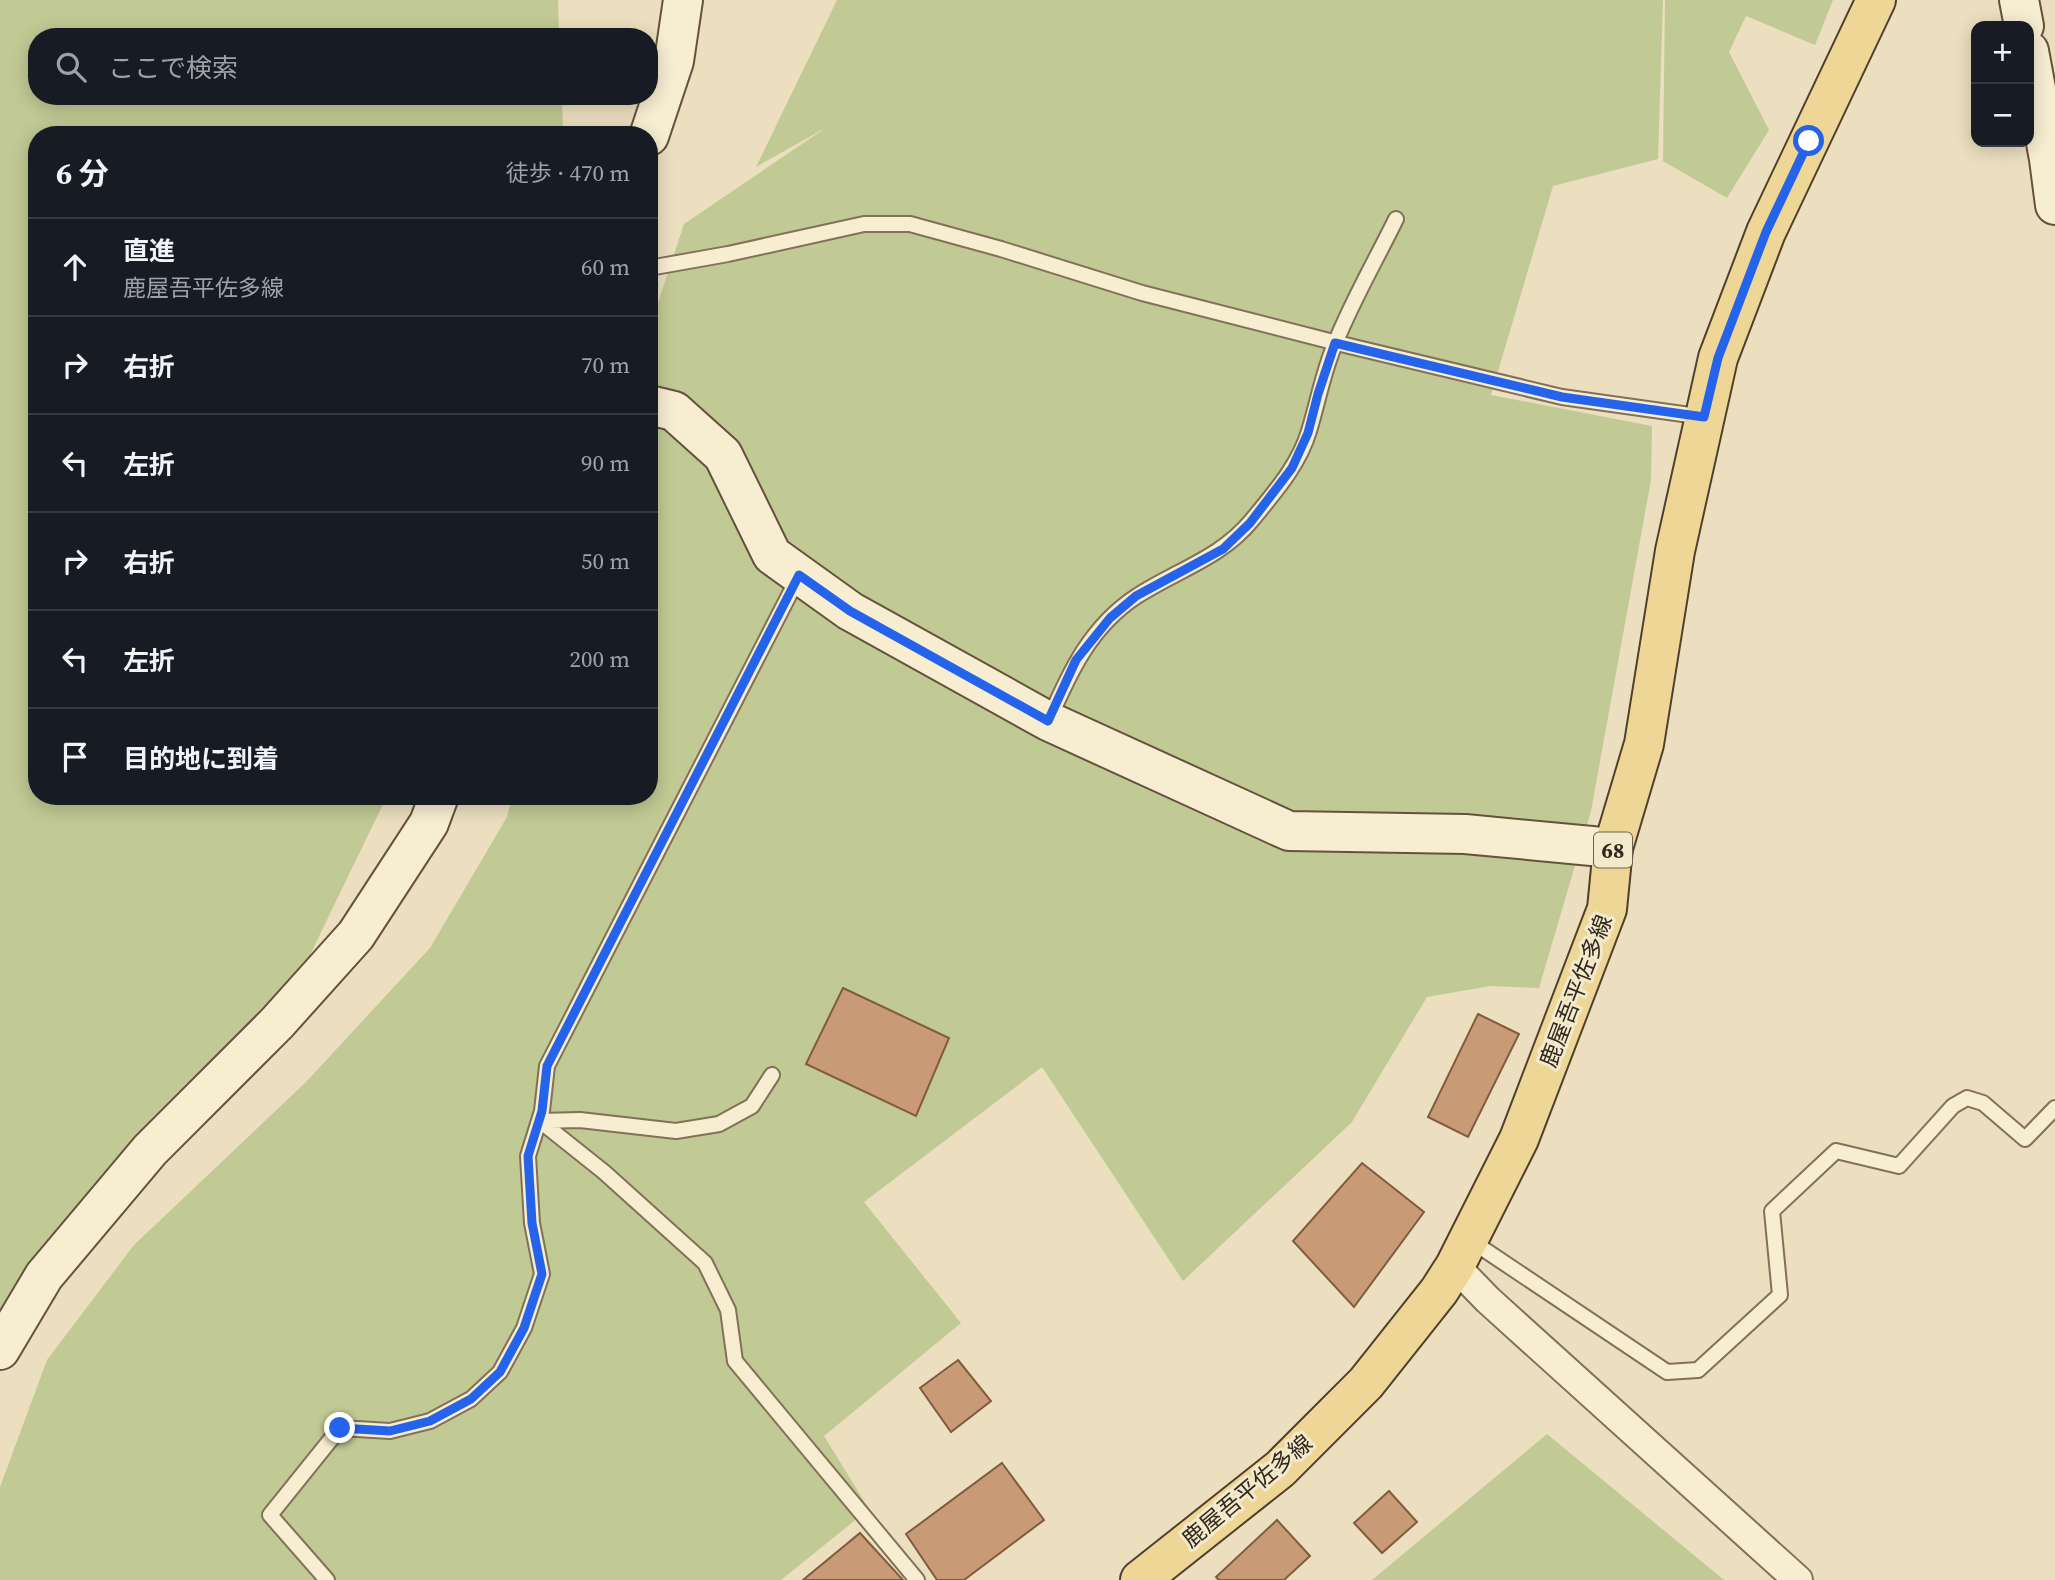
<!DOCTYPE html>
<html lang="ja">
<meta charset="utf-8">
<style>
body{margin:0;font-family:"Source Serif 4","Noto Sans JP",serif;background:#20242c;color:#f1f3f6}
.controls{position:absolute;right:21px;top:21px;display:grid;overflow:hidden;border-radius:14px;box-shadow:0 4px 18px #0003}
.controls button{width:63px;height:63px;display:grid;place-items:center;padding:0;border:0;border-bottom:2px solid #363941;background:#171b24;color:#f1f3f6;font:35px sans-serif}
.stop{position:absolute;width:21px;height:21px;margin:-16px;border:5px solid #2563eb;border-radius:50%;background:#fff}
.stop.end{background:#2563eb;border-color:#fff;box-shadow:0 2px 7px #0008}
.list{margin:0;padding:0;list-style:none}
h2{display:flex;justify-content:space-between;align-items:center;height:91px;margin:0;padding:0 28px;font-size:30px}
h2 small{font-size:23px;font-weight:400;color:#9ea1a6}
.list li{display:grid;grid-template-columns:46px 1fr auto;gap:21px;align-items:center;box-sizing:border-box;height:98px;padding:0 28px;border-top:2px solid #363941}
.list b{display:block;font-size:26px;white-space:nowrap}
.list p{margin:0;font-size:23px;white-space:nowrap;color:#9ea1a6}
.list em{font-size:23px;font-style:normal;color:#9ea1a6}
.icon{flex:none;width:38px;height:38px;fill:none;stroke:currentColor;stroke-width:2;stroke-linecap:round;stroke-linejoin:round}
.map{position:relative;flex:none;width:2055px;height:1580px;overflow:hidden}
.search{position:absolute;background:#171b24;box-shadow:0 4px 18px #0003;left:28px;top:28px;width:630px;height:77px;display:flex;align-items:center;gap:18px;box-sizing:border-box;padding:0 24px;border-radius:28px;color:#9ea1a6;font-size:26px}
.panel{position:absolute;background:#171b24;box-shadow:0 4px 18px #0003;left:28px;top:126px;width:630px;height:679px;border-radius:28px}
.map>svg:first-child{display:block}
.green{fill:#c1c994}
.building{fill:#c89b76;stroke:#815b3f;stroke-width:2}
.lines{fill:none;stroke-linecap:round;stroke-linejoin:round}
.lane-casing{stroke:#837058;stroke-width:18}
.street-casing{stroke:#837058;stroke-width:32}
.secondary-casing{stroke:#65513c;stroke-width:42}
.primary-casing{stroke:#513f2d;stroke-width:42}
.lane{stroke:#f7edd1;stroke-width:14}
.street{stroke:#f7edd1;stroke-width:28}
.secondary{stroke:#f7edd1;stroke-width:38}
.primary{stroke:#eed697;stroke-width:38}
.route{stroke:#2563eb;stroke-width:9}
.labels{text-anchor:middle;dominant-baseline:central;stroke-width:6;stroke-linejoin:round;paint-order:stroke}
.shield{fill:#f3eace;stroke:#6d6251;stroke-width:2}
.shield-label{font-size:21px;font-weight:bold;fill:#33281c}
.street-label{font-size:23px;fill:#33281c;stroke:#f3eace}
</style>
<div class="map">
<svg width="2055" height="1580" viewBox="0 0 2055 1580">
<rect width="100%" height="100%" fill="#ebdfbf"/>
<!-- green -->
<path class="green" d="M0,0H558L559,37H37V96H562L563,135H37V796H387L277,1023L0,1348Z
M837,0H1663L1658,159L1553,186L1491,395L1652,426L1651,480L1591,811L1539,988L1490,986L1427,997L1352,1122L1183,1281L1042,1067L864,1202L961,1323L824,1436L869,1509L781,1580H0V1487L47,1360L134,1245L306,1082L430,948L507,817L512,796H649V330L684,224L827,127L756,167Z
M1665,0H1833L1815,45L1746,16L1729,52L1769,130L1727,198L1663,161Z
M1547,1434L1724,1580H1372Z"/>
<!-- building -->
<path class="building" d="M843,988L949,1038L916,1116L806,1064Z
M1478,1014L1519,1034L1468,1137L1428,1117Z
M1362,1163L1424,1212L1354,1307L1293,1241Z
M958,1360L991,1401L951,1432L920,1388Z
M1002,1463L1044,1520L964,1580H937L906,1534Z
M1389,1491L1417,1522L1382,1553L1354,1523Z
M1277,1520L1310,1556L1284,1580H1219L1216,1577Z
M860,1533L903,1580H803Z"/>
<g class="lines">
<defs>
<path id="lane" d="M649,268L728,254L864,224H910L1001,249L1142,293L1341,344L1562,397L1704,417
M1049,720C1070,671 1091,626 1137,596C1177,570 1221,558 1252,520C1274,493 1299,465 1309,431C1318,402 1323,372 1335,344C1352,301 1376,260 1396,219
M540,1121L604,1172L705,1263L728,1310L735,1361L917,1580
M540,1121L580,1120L676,1131L719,1124L752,1106L772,1075
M1470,1240L1667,1372L1698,1370L1780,1295L1772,1211L1836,1151L1899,1166L1953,1106L1967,1098L1983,1103L2025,1139L2055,1108
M327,1580L270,1515L340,1428L390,1431L430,1421L471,1399L500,1372L524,1328L542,1274L532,1223L528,1156L542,1111L547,1066L799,576"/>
<path id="street" d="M1455,1266L1488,1300L1798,1580"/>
<path id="secondary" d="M2019,0L2024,26
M2029,51L2049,159L2055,205
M649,136L674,61L683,0
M649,405L674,411L723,455L772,555L850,611L1048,721L1289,831L1465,834L1613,848
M0,1350L44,1276L150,1150L277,1023L356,935L429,823L439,796"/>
<path id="primary" d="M1140,1580L1280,1469L1366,1383L1439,1291L1455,1266L1519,1139L1607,909L1613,848L1644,744L1675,551L1718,358L1766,232L1876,0"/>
</defs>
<!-- lane casing -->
<use href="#lane" class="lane-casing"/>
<!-- street casing -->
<use href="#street" class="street-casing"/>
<!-- secondary casing -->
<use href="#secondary" class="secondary-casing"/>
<!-- primary casing -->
<use href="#primary" class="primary-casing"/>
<!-- lane -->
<use href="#lane" class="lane"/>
<!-- street -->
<use href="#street" class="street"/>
<!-- secondary -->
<use href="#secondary" class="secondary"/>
<!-- primary -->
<use href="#primary" class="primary"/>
</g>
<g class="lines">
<!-- route -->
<path class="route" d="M340,1428L390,1431L430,1421L471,1399L500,1372L524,1328L542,1274L532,1223L528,1156L542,1111L547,1066L799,575L850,611L1048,721L1076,660L1110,618L1136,596L1223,549L1250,523L1292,468L1308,433L1318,394L1335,343L1562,397L1704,417L1718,358L1766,232L1809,141"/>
</g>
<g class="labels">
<!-- shield labels -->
<rect class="shield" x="1594" y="832.5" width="38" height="35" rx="5"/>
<g class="shield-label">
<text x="1613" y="850">68</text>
</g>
<!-- street labels -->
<g class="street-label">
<text transform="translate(1576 991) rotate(-69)">鹿屋吾平佐多線</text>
<text transform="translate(1247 1491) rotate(-40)">鹿屋吾平佐多線</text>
</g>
</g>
</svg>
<div class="controls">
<button>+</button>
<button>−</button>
</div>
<div class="stop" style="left:1809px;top:141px"></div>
<div class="stop end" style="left:340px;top:1428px"></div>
<div class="search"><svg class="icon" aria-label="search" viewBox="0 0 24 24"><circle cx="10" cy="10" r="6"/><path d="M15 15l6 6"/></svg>ここで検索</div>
<section class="panel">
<h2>6 分<small>徒歩 · 470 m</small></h2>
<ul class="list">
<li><svg class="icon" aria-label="ahead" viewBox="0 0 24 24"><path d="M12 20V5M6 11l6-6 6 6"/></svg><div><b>直進</b><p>鹿屋吾平佐多線</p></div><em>60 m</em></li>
<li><svg class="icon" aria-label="right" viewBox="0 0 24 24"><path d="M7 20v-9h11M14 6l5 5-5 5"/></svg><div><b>右折</b></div><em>70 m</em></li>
<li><svg class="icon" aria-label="left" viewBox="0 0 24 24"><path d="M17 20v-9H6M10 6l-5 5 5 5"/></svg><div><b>左折</b></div><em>90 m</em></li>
<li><svg class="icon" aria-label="right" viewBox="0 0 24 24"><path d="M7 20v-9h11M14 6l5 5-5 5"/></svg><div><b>右折</b></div><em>50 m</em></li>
<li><svg class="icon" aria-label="left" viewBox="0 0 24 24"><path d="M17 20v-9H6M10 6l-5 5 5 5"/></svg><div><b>左折</b></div><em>200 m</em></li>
<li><svg class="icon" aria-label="arrive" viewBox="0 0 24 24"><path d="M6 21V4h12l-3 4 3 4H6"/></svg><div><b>目的地に到着</b></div></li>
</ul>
</section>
</div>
